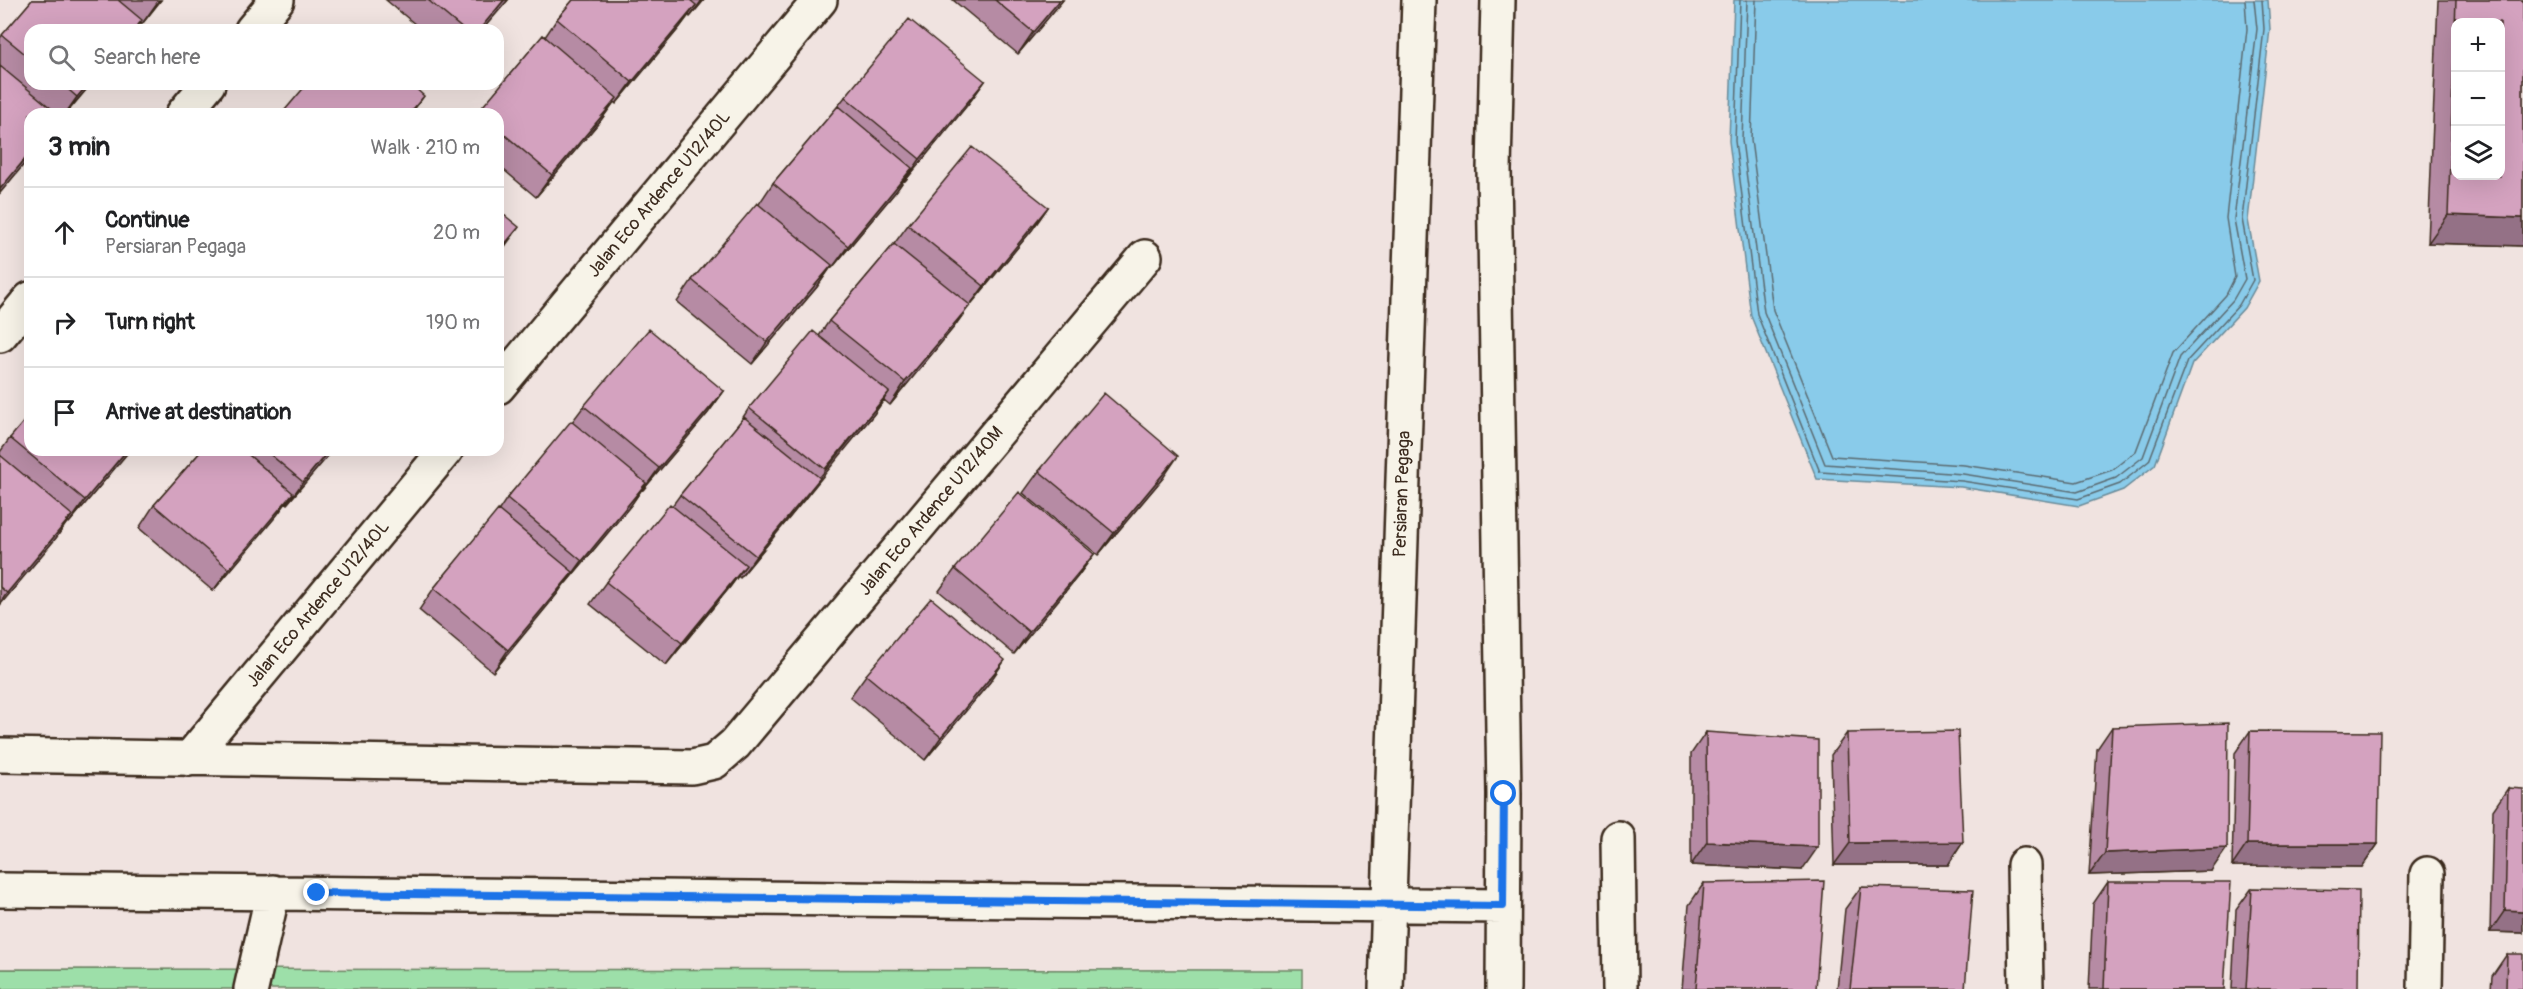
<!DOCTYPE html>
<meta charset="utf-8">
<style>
body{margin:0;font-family:Pangolin,sans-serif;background:#f6f6f6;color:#202124}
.controls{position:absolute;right:18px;top:18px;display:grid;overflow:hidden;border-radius:12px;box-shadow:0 6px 24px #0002}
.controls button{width:54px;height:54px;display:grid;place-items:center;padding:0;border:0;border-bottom:2px solid #e0e0e0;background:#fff;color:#202124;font:30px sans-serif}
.stop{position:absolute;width:18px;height:18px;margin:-14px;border:4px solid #1a73e8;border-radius:50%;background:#fff}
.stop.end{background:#1a73e8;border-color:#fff;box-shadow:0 2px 6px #0008}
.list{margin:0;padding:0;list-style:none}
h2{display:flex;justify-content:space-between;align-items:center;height:78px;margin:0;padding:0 24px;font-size:26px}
h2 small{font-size:20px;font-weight:400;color:#757577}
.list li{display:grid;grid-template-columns:39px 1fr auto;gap:18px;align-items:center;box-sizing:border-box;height:90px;padding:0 24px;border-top:2px solid #e0e0e0}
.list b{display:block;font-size:22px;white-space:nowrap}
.list p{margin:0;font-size:20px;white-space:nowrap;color:#757577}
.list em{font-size:20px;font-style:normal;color:#757577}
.icon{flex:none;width:33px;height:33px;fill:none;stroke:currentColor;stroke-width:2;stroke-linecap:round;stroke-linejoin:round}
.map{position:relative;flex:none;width:2523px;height:989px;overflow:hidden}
.search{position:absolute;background:#fff;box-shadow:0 6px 24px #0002;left:24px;top:24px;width:480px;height:66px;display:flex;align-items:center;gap:15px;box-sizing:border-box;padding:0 21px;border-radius:18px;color:#757577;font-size:22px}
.panel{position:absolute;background:#fff;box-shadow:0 6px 24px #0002;left:24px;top:108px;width:480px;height:348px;border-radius:18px}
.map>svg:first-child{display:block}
.green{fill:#9ddfa9;stroke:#6c8464;stroke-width:1.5}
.water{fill:#89cbea;stroke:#6a8b98;stroke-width:1.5}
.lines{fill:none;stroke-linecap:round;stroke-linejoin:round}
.shore{stroke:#5a6a70;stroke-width:1.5}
.minor-casing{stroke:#3b2a1e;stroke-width:38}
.minor{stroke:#f7f3e8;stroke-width:33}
.wall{fill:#b68ba4;stroke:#3b2a1e;stroke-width:1.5}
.shaded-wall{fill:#947186;stroke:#3b2a1e;stroke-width:1.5}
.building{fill:#d4a2bf;stroke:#3b2a1e;stroke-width:1.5;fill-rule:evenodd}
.route{stroke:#1a73e8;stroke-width:8}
.labels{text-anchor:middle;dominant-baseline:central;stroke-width:4.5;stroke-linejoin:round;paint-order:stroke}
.street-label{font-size:18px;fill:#3b2a1e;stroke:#f7f3e8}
</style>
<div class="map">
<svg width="2523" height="989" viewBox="0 0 2523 989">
<rect width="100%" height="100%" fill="#f0e3e0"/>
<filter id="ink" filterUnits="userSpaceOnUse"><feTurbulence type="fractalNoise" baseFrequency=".0167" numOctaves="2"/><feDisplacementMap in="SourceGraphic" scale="12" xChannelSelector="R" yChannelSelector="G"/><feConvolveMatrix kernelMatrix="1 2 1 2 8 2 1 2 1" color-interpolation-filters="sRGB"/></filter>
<g filter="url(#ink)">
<!-- green -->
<path class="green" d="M0,969L1302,970V989H0Z"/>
<!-- water -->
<path class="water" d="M2268,0L2270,29L2248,220L2259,281L2244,308L2192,364L2155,465L2123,490L2079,506L1961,487L1817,479L1751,316L1729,141L1734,0Z"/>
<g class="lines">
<!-- shore -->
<path class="shore" d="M1740,0L1735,141L1757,314L1820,472L1962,481L2078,499L2120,484L2149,461L2187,361L2239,305L2253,280L2242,219L2264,29L2262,0
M1747,0L1742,140L1764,312L1825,464L1963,474L2077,492L2116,478L2143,457L2180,357L2233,300L2245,279L2234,219L2257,29L2254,0
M1756,0L1751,140L1773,310L1832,456L1964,465L2076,482L2112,470L2136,451L2173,353L2226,295L2235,277L2226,218L2247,29L2245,0"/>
<defs>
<path id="minor" d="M1498,0L1494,170L1504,794L1503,989
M252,30L277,0
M183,114L208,84
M0,335L30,299
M498,387L820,0
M0,755L692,767L714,762L735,744L1145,257
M189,759L446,450
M1618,838L1620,989
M2024,865L2026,989
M0,890L1503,906
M251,989L273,892
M1386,989L1419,0
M2425,989L2427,874"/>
</defs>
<!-- minor casing -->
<use href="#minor" class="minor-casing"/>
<!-- minor -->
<use href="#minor" class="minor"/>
</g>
<!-- wall -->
<path class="wall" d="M32,0H161L142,24L140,23L135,30H30V84H91L66,114H30V157L0,193V38Z
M386,0H508L482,30H422Z
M573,0H704L690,17L689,15L680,27L616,104L614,102L601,120L536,197L498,165V114H477L543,35L545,37L557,19Z
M953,0H1063L1018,54Z
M2438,0H2523V246L2428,243Z
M985,81L969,103L905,181L904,180L897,190L832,268L831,267L817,287L752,364L677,302L692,280L759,204L773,183L838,106L845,97Z
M285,110L411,114H282Z
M1048,207L1032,230L968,307L954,327L890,405L884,400L874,414L814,486L804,500L740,578L738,576L730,587L666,665L590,604L606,582L672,506L680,495L740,422L749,408L819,336L829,321L894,244L908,225Z
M724,391L708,413L643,490L642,489L631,505L566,583L565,582L557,594L493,672L419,610L434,588L499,510L507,498L572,422L584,406Z
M10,438L30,450H130L69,523L68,521L56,538L0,605V452Z
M202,450H333L287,504L286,503L277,515L213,591L139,528L154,505Z
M1039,471L1163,478L1098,555L1023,493Z
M1094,554L1078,576L1014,654L939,591L955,569Z
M866,675L990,682L925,760L850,697Z
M2112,727L2211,871L2089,875L2097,749Z
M2250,731L2378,844L2362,867L2232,866L2235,753Z
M1706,732L1802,870L1691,865V754Z
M1847,733L1963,842L1948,865H1834L1831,755Z
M2508,788L2523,933L2490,932L2493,810Z
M2108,882L2224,989H2089L2093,904Z
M1704,883L1816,989H1682L1689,905Z
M1861,887L1965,989H1837L1845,909Z
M2252,888L2358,989H2232L2236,910Z
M2507,954L2523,989H2491L2492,976Z"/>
<!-- shaded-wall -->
<path class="shaded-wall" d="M159,0H161L142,24Z
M504,0H508L482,30H479Z
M702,0H704L690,17Z
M1060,0H1063L1018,54L1033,32Z
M696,5L680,27L616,104L632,82Z
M985,81L969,103L905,181L920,159Z
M88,84H91L65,114L77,97Z
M424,96L411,114H409Z
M617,98L601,120L536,197L552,175Z
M30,153V157L0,193V189Z
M912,168L897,190L832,268L848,246Z
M1048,207L1032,230L968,308L984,286Z
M2448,215L2523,218V246L2428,243Z
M519,227L503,249L498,256V252Z
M832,265L817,287L752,364L767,342Z
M970,305L954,327L890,405L905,382Z
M724,391L708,413L643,490L659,468Z
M889,392L874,414L740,578L756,556Z
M127,450H130L69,523L85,500Z
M329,450H333L287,504L303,482Z
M1178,456L1163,478L1098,555L1114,533Z
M646,483L631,505L566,583L582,561Z
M293,493L277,515L213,591L229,569Z
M72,515L56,538L0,605V603L7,593Z
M1094,554L1078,576L1014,654L1029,632Z
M746,565L730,587L666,665L682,643Z
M573,572L557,594L493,672L508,650Z
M1005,660L990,682L925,760L941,737Z
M1707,842L1818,847L1802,870L1691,865Z
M1963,842L1948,865H1834L1850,843Z
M2247,844H2378L2362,867L2232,866Z
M2227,848L2211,871L2089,875L2105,853Z
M2505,910L2523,911V933L2490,932Z"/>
<!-- building -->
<path class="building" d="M32,0H118L142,20L134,30H30V58L2,35Z
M428,0H504L479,30H464Z
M573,0H690L696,5L632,82L557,19Z
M995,0H1060L1033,32Z
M2456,0H2523V218L2448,215ZM2456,22H2500V176H2456Z
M909,19L985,81L920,159L845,97Z
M543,35L617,98L552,175L498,129V114H480L478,112Z
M0,66L58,114H30V153L0,189Z
M62,84H88L77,97Z
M307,84H411L424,96L409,114H290L285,110Z
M838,106L912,168L848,246L773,183Z
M972,147L1048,207L984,286L908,225Z
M757,203L832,265L767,342L692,280Z
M498,210L519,227L498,252Z
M894,244L970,305L905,382L829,321Z
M649,329L724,391L659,468L584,406Z
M813,331L889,392L825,469L749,408Z
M1104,393L1178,456L1114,533L1039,471Z
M30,414V450H127L85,500L10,438Z
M744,417L820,478L756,556L680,495Z
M571,421L646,483L582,561L507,498Z
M202,450H243L293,493L229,569L154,505Z
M265,450H329L303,482Z
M0,455L72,515L7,593L0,587Z
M1019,492L1094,554L1029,632L955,569Z
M670,504L746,565L682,643L606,582Z
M498,510L573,572L508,650L434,588Z
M931,598L1005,660L941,737L866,675Z
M2228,723L2227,848L2105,853L2112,727Z
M1958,731L1963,842L1850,843L1847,733Z
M2250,731L2380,732L2378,844H2247Z
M1706,732L1818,740V847L1707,842Z
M2508,788L2523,789V911L2505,910Z
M1824,881L1816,989H1696L1704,883Z
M2108,882H2231L2224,989H2104Z
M1861,887L1973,890L1965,989H1850Z
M2252,888L2359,890L2358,989H2246Z
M2507,954H2523V989H2506Z"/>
</g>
<g class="lines" filter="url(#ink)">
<!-- route -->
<path class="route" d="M317,893L1503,906L1504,794"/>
</g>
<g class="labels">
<!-- street labels -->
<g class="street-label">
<text transform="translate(659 194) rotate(-50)">Jalan Eco Ardence U12/40L</text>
<text transform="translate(1402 494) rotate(-88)">Persiaran Pegaga</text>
<text transform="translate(931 511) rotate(-50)">Jalan Eco Ardence U12/40M</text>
<text transform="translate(318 604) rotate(-50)">Jalan Eco Ardence U12/40L</text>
</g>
</g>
</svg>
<div class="controls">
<button>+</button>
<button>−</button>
<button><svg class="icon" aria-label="layers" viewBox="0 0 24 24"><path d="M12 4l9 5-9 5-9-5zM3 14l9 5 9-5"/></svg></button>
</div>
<div class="stop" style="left:1504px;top:794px"></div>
<div class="stop end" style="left:317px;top:893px"></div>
<div class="search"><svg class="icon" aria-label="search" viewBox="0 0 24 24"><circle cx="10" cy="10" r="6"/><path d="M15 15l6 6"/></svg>Search here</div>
<section class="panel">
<h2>3 min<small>Walk · 210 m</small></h2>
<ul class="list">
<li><svg class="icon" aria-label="ahead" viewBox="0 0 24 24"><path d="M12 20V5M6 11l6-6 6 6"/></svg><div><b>Continue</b><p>Persiaran Pegaga</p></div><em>20 m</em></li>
<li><svg class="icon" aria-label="right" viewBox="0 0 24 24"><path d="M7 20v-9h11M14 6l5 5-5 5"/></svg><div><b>Turn right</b></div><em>190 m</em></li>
<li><svg class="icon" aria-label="arrive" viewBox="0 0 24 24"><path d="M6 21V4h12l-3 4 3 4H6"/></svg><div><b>Arrive at destination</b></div></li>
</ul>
</section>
</div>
